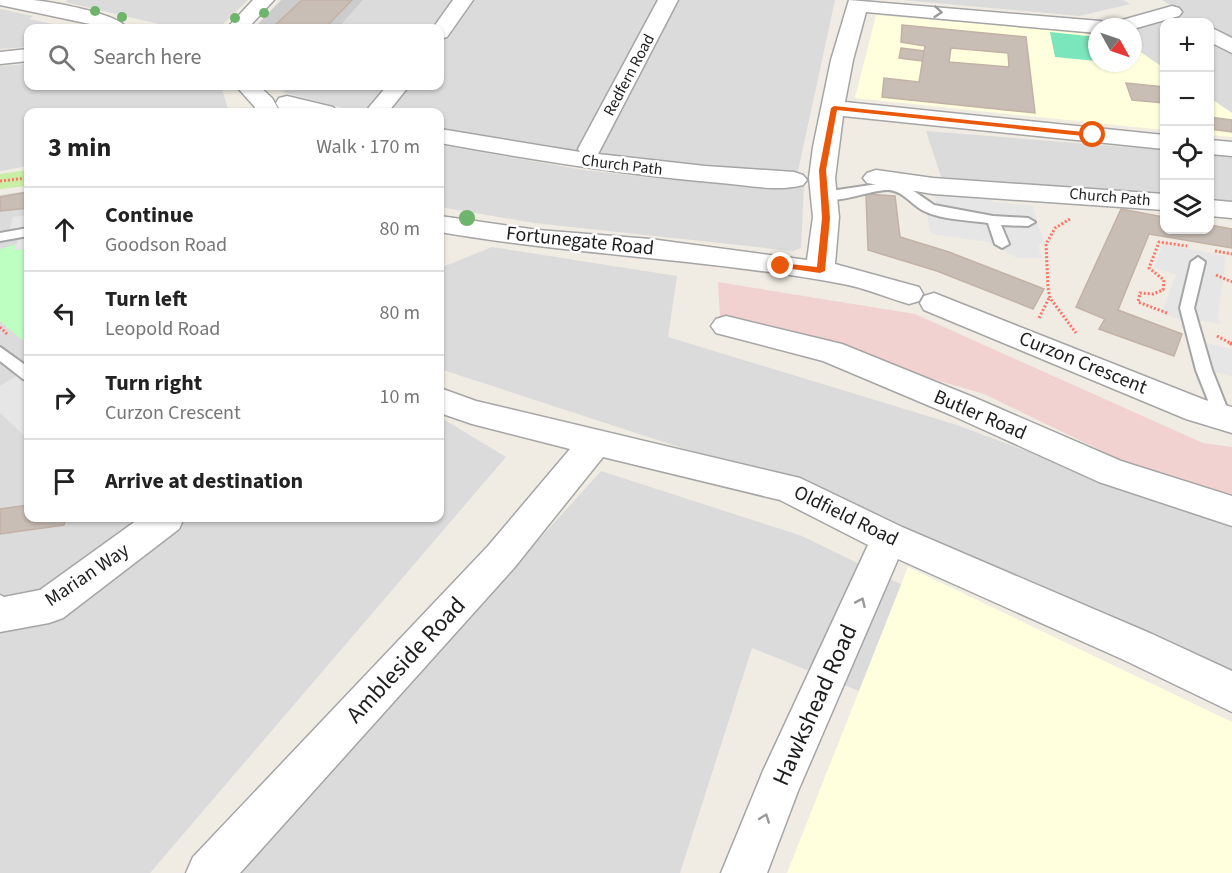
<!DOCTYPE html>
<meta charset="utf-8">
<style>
body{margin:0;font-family:"Source Sans 3",sans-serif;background:#f2f2f2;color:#222}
.controls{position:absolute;right:18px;top:18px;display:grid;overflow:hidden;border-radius:12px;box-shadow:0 2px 4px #0004}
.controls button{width:54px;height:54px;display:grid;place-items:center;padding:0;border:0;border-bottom:2px solid #e0e0e0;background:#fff;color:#222;font:30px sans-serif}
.compass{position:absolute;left:1088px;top:18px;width:54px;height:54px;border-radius:50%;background:#fff;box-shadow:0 2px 4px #0004;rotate:130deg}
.stop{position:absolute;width:18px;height:18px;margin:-14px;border:4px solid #ea580c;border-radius:50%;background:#fff}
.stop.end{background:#ea580c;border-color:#fff;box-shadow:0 2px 6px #0008}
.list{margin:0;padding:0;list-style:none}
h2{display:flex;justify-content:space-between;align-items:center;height:78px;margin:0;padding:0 24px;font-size:26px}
h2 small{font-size:20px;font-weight:400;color:#767676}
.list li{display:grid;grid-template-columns:39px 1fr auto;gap:18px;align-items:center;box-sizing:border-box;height:84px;padding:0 24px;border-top:2px solid #e0e0e0}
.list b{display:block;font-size:22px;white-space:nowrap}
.list p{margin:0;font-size:20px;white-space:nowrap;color:#767676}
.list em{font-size:20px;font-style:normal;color:#767676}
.icon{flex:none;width:33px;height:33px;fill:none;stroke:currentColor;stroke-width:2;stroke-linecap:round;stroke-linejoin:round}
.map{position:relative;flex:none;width:1232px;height:873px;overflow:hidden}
.search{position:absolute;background:#fff;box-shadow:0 2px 4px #0004;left:24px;top:24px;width:420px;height:66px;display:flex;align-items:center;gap:15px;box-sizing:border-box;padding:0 21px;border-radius:12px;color:#767676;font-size:22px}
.panel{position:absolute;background:#fff;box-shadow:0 2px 4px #0004;left:24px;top:108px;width:420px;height:414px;border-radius:12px}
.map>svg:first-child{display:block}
.residential{fill:#dcdbdb}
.commercial{fill:#f2d2d1}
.education{fill:#ffd}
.religious{fill:#ccc}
.grass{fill:#caeea5}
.park{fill:#bdfec1}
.pitch{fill:#7be5bb}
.parking{fill:#e6e6e6}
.building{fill:#c8beb6;stroke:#c3b1a5;stroke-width:1.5;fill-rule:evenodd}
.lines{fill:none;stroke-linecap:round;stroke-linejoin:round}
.lane-casing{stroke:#a5a5a5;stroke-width:4}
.street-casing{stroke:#a5a5a5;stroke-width:3}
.path-far1{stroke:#ff7365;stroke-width:3;stroke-dasharray:2 2;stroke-linecap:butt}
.path{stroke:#ff7365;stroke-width:4;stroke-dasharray:3 3;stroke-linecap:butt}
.lane{fill:#fff;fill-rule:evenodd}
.street{fill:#fff;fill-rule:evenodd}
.tree{fill:#6eb46d}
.oneway{stroke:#9a9a9a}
.route{fill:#ea580c}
.labels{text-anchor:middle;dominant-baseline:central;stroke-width:5;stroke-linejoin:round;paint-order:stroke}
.far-street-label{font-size:16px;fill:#1e1e1e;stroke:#fff}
.street-label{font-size:20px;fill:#1e1e1e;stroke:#fff}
.near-street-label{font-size:24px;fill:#1e1e1e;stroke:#fff}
</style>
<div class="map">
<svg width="1232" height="873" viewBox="0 0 1232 873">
<rect width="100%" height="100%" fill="#f0ece3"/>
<!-- residential -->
<path class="residential" d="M68,0H248L219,28H176L65,2Z
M363,0H835L798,171L660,164L562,150L440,129V112H358L282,92L288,86H440V28H338Z
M902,0H1123L1130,4L1079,16Z
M1162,0H1232V113L1210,98V22H1164V68L1133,47V30L1184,13Z
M0,9L33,16L29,19L72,28H28V47L0,49Z
M28,64V86H221L229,112H28V166L0,171V66Z
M926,131L1164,150V195L941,177Z
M440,145L584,170L663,179L804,186L801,248L793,251L534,223L440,207Z
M1210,154L1232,156V204L1210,201Z
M28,191V518H440V417L506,457L150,873H0V195Z
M492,247L677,276L668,337L957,425L1232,528V671L823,494L440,369V268Z
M601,471L802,536L1056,660L1053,769L752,648L680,873H237Z"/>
<!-- commercial -->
<path class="commercial" d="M718,282L915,314L1203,443L1232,447V514L984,394L720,317Z"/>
<!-- education -->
<path class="education" d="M876,15L1097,34V63H1133V47L1164,68V130L855,98Z
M1210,98L1232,113V137L1210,135Z
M908,567L1232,722V873H787Z"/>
<!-- religious -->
<path class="religious" d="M281,0H363L338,28H254Z"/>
<!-- grass -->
<path class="grass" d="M28,170V186L0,189V174Z"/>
<!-- park -->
<path class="park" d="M17,244L14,250L28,249V345L0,321V249Z"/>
<!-- pitch -->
<path class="pitch" d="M1050,32L1097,37V61L1055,57Z"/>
<!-- parking -->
<path class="parking" d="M935,194L990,198L992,202L1033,206L1038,226L1046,244L1038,245L1042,258H1017L988,242L931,234L926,211L936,204Z
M28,215V249L14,250L21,233L8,235L13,217Z
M1163,244L1226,256L1218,314L1220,324L1204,321H1183L1161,313L1176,275L1154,267Z
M1196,341L1232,349V376L1204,370Z
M24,371L28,375V439L0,413V386Z"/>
<!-- building -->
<path class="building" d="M302,0H352L325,28H272Z
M902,25L1026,37L1035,113L882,97L884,78L919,82L925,46L901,42ZM951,48L1008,53L1009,67L949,62Z
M901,48L924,51L922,61L899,58Z
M1126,83L1164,87V103L1132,100Z
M1210,117L1232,120V132L1210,129Z
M28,192V208L0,211V197Z
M866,194L895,196L900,237L949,252L1044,289L1033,309L937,271L868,250Z
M1121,209L1164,217V230H1210V225L1232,229V248L1149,234L1118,310L1182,334L1174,356L1099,329L1105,319L1076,307Z
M28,505V518H66L64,525L0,534V509Z"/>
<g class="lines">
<defs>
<path id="lane" d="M891,182L908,187L934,205L993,216L1028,218L1035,222L1028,226L1001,225L1009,244L1002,248L995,244L988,223C968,220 942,220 924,211C912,205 903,191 889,190C871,189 830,208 818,196L824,192Z
M28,228V236L0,241V233Z
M1198,257L1205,262L1194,308L1212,370L1231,418L1229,422L1223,424L1217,422L1215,418L1196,370L1180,308L1191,262Z
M0,347L28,367V381L23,379L0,361Z"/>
<path id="street" d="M0,0C11,0 22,0 33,0C52,2 117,13 127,28H101L90,24L0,5Z
M253,0H274L248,28H227Z
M453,0H473L447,37L440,39V28H433Z
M658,0H678L598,154L705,166L794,172L803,175L807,180L803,185C778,192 746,185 721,183C626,175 533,160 440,143V129L580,152L578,149Z
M849,0L1100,21L1108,24L1172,6L1179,8L1182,12L1179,16L1133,29L1097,27V33L866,12L853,60L845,102L1164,135V149L843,116L835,178L839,217L835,264L919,287L923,294L919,301L909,304C887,298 866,288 843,284C710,259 573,255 440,232V216L538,230L650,239L807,260L813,217L809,178L813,147L831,60Z
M1210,27L1232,38V53L1210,42Z
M28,49V61L0,64V52Z
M236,86H259L272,98L280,112H257L254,106Z
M387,86H409L388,112H365Z
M287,96L333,107L337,112H298L279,108L276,103L279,98Z
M1210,140L1232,142V156L1210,154Z
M876,170L933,178L1164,194V210L933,194L867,183L863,178L867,173Z
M1210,200L1232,202V218L1210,216Z
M934,293L1205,400L1232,407V433L1186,419L924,310L920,303L924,296Z
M726,316L842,344L973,397L1121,461L1232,496V526L1099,482L951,415L823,361L716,333L711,326L716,319Z
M440,388L476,401L800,478L902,527L1152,634L1232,671V712L1124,660L898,559L798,791L767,873H721L763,771L868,545L780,500L603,457L514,568L240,873H186L193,857L488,546L570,449L472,424L440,413Z
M140,518H184L179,529L63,618L49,623L0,632V595L4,597L40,590Z"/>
</defs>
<!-- lane casing -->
<use href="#lane" class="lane-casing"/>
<!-- street casing -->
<use href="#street" class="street-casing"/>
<!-- path-far1 -->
<path class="path-far1" d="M0,181L28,178
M1070,219L1055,228L1046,244L1048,288L1050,298L1076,333
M1215,251L1232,254
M1216,275L1232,282
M1167,313L1138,302L1140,293L1153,294L1163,290L1164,280L1149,268L1159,242L1187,246
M1039,318L1049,298
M0,327L7,334
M1217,336L1232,344"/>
<!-- path -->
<path class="path" d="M1230,343L1232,344"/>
<!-- lane -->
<use href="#lane" class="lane"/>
<!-- street -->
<use href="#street" class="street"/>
</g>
<!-- trees -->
<g class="tree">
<circle cx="95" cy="11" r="5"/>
<circle cx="264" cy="13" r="5"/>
<circle cx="122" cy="17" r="5"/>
<circle cx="235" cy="18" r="5"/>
<circle cx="467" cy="218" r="8"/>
</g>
<!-- one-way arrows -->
<defs><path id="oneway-chevron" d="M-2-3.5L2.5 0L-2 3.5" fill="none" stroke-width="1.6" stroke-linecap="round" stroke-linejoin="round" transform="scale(1.5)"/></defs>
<g class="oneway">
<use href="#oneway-chevron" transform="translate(938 12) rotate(5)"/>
<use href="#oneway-chevron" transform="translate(861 602) rotate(-66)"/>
<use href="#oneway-chevron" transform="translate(765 818) rotate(-69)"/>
</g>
<!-- route -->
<path class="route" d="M834,106L1093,133L1097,135L1093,137L837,110L826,170L830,218L825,271L820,273L778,267V264L781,263L817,267L822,218L819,170L831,108Z"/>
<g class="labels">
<!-- far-street labels -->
<g class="far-street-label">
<text transform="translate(629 75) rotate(-62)">Redfern Road</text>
<text transform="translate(622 165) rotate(7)">Church Path</text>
<text transform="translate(1110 197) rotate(5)">Church Path</text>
</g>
<!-- street labels -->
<g class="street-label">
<text transform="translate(580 241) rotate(6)">Fortunegate Road</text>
<text transform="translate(1083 363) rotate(22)">Curzon Crescent</text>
<text transform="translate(980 415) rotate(23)">Butler Road</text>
<text transform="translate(846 516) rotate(26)">Oldfield Road</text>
<text transform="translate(87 575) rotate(-34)">Marian Way</text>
</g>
<!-- near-street labels -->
<g class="near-street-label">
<text transform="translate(406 660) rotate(-47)">Ambleside Road</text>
<text transform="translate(815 705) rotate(-66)">Hawkshead Road</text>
</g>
</g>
</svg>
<div class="controls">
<button>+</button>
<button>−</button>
<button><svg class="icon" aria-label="locate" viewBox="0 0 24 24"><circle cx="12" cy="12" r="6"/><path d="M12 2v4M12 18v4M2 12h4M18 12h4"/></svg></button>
<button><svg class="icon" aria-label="layers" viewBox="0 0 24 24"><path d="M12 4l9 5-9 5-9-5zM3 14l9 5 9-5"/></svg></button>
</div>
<svg class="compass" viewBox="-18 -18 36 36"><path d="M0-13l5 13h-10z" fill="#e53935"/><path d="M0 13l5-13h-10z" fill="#767676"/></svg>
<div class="stop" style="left:1093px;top:135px"></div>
<div class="stop end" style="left:781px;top:266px"></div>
<div class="search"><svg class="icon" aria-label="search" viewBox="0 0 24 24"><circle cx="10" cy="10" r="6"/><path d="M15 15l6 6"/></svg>Search here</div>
<section class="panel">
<h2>3 min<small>Walk · 170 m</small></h2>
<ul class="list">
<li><svg class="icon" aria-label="ahead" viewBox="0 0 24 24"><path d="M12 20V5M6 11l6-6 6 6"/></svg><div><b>Continue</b><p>Goodson Road</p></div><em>80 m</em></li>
<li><svg class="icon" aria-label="left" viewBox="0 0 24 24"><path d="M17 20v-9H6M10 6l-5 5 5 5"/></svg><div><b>Turn left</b><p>Leopold Road</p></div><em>80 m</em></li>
<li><svg class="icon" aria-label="right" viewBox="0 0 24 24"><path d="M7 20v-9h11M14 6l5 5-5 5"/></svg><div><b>Turn right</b><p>Curzon Crescent</p></div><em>10 m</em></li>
<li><svg class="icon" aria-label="arrive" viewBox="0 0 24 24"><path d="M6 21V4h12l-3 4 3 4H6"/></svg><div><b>Arrive at destination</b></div></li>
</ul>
</section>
</div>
